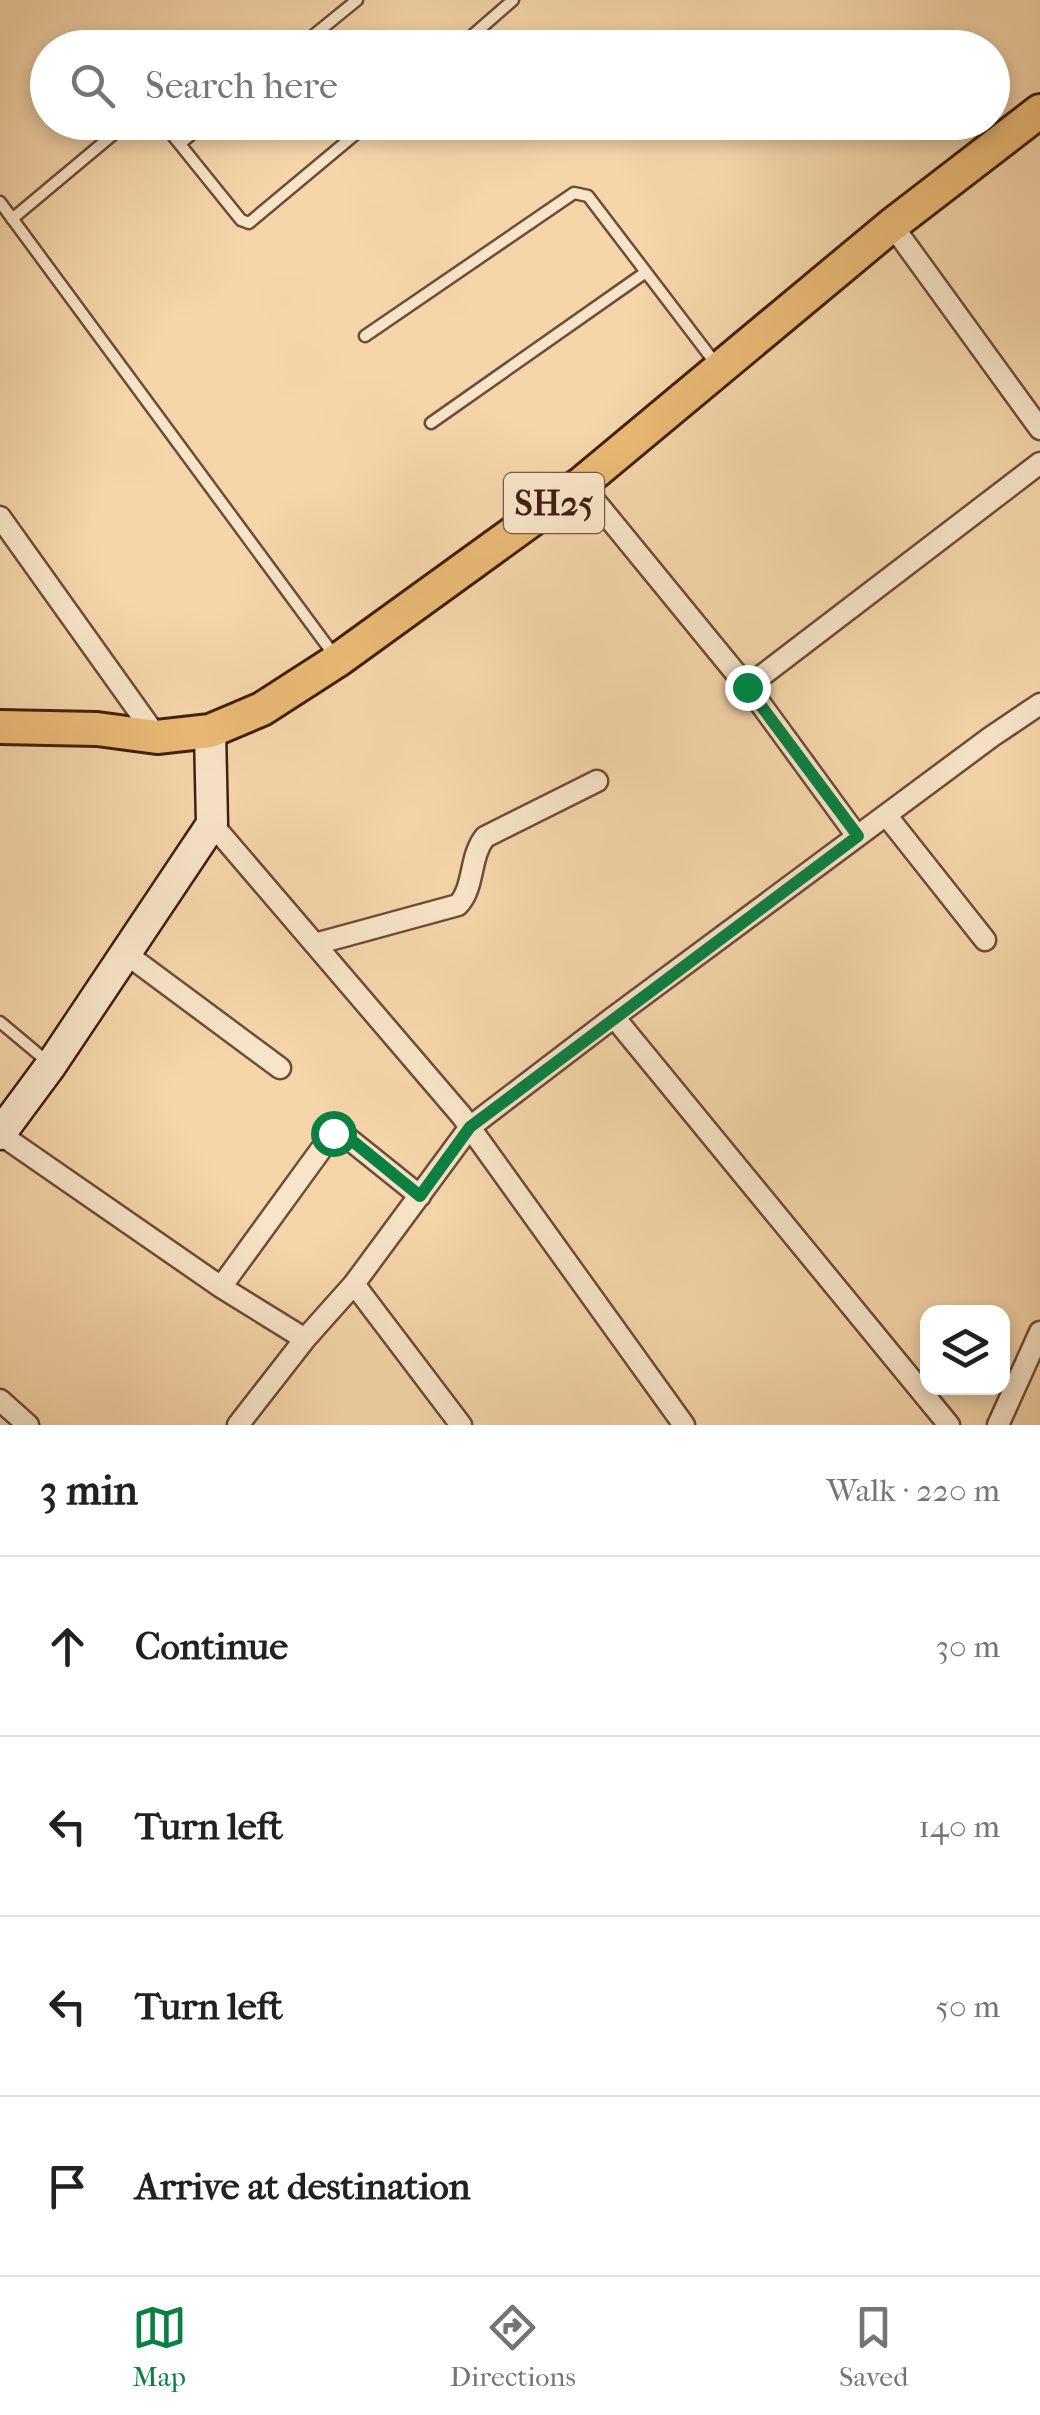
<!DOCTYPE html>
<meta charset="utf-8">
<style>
body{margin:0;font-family:"IM FELL French Canon",serif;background:#f2f2f2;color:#202124}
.controls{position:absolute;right:30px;bottom:30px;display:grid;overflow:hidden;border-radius:20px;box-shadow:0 5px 15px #0003}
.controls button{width:90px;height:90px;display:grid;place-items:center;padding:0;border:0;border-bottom:2px solid #e0e0e0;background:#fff;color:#202124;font:50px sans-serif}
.stop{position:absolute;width:30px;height:30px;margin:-22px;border:8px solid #0b8043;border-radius:50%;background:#fff}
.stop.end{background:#0b8043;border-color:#fff;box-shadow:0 2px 10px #0008}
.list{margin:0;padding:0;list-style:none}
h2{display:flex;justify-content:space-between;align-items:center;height:130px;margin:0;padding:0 40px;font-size:42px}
h2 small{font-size:32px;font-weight:400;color:#757577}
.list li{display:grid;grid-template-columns:65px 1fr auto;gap:30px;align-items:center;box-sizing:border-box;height:180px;padding:0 40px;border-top:2px solid #e0e0e0}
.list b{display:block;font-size:38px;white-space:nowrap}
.list em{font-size:32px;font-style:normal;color:#757577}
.icon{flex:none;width:55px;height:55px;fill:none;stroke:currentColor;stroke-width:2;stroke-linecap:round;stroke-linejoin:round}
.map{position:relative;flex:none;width:1040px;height:1425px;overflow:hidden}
.search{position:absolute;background:#fff;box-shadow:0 5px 15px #0003;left:30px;right:30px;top:30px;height:110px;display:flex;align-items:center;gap:25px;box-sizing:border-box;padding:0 35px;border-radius:55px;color:#757577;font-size:38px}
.sheet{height:850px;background:#fff}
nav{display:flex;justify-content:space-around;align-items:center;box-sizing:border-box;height:140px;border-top:2px solid #e0e0e0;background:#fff;font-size:28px;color:#757577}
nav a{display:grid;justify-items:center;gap:5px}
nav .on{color:#0b8043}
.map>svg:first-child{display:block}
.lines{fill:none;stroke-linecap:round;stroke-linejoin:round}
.lane-casing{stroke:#6e4c36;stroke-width:15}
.street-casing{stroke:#6e4c36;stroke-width:25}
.secondary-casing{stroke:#411e10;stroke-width:35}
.primary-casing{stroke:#411e10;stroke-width:38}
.lane{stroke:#f8e4c8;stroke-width:10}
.street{stroke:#f8e4c8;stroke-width:20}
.secondary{stroke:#f8e4c8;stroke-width:30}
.primary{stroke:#eaba75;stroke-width:32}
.route{stroke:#0b8043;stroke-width:12}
.labels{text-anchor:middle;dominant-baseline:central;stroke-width:8;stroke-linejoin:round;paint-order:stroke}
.shield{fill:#f8e4c8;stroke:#785947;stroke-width:2.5}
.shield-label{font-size:35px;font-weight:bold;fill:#411e10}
</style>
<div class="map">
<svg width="1040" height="1425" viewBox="0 0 1040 1425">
<rect width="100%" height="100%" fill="#f5d5aa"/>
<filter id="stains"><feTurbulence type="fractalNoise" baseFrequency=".002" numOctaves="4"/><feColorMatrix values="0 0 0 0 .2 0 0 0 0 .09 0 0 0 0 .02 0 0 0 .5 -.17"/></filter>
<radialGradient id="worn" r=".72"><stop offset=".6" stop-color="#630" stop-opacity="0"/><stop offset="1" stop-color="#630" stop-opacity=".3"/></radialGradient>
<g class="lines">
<defs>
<path id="lane" d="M298,48L357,0
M458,48L513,0
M162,122L241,220L249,223L370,122
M181,143L206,122
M0,202L334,655
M12,219L128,122
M365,336L574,193L588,196L716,364
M431,423L646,272
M0,1022L49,1063"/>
<path id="street" d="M892,225L1040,429
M581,484L757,699L857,836
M0,517L157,737
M747,687L1040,463
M886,815L985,940
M212,824L461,1115L684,1425
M315,944L458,905C475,887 469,857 485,837L597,781
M125,953L280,1068
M614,1017L991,737L1040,704
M0,1134L221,1287L305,1339
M354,1284L461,1425
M221,1287L333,1133L344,1135L420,1196
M0,1400L28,1425
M238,1425L305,1339L354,1284L470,1127L614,1017L949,1425
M998,1425L1040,1332"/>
<path id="secondary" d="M0,1134L51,1065L212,824L210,731"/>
<path id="primary" d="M0,727L97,729L157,737L210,731L262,709L338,660L581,484L892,225L1040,111"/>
</defs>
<!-- lane casing -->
<use href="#lane" class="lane-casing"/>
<!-- street casing -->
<use href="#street" class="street-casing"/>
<!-- secondary casing -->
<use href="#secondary" class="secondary-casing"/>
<!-- primary casing -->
<use href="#primary" class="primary-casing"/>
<!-- lane -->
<use href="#lane" class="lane"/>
<!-- street -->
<use href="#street" class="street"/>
<!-- secondary -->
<use href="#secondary" class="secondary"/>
<!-- primary -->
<use href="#primary" class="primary"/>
</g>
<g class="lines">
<!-- route -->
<path class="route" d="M333,1133L344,1134L420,1196L470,1127L858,836L747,687"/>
</g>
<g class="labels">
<!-- shield labels -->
<rect class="shield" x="504" y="473" width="100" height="60" rx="8"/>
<g class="shield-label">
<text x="554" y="503">SH25</text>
</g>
</g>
<rect width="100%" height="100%" filter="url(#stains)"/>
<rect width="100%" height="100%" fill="url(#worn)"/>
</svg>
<div class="controls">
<button><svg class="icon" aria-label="layers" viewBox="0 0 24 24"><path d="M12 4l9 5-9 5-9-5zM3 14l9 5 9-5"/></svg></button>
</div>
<div class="stop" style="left:333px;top:1133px"></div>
<div class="stop end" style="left:747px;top:687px"></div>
<div class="search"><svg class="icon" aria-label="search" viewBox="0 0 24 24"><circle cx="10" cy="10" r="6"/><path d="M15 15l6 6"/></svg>Search here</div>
</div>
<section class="sheet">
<h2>3 min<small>Walk · 220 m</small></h2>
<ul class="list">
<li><svg class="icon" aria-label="ahead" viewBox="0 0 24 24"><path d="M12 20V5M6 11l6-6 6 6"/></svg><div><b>Continue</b></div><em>30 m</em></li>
<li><svg class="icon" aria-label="left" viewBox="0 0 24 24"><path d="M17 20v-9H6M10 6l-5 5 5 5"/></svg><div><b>Turn left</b></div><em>140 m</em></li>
<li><svg class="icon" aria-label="left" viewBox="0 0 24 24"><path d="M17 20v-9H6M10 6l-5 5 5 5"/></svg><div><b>Turn left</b></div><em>50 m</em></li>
<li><svg class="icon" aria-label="arrive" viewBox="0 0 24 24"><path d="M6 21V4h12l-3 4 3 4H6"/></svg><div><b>Arrive at destination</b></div></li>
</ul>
</section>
<nav>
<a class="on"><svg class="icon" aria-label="map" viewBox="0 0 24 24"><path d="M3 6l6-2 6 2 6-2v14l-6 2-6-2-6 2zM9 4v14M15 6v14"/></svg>Map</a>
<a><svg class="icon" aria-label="directions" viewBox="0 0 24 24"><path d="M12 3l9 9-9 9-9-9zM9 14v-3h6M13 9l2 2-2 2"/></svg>Directions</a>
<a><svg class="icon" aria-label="saved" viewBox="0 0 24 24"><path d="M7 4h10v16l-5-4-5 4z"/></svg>Saved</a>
</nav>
